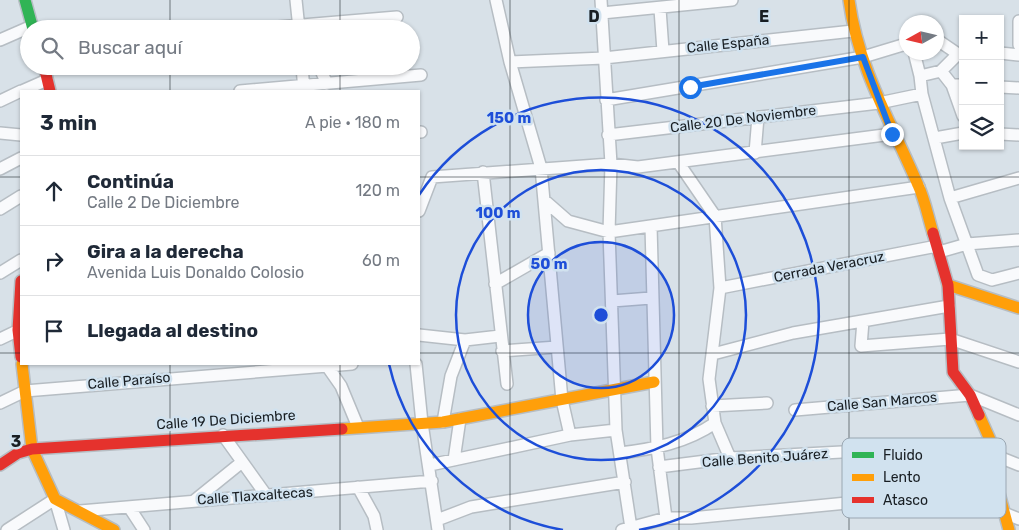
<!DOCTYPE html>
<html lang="es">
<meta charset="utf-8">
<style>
body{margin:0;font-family:Rubik,sans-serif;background:#f2f2f3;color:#1f2937}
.controls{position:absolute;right:15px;top:15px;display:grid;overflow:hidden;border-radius:0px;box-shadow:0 1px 4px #0004}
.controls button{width:45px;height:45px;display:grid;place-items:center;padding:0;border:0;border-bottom:1px solid #e0e1e3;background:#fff;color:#1f2937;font:25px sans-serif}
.compass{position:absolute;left:899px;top:15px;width:45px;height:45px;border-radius:50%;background:#fff;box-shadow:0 1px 4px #0004;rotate:262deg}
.stop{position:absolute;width:15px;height:15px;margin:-11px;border:4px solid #1a73e8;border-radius:50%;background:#fff}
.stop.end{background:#1a73e8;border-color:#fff;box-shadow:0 1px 5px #0008}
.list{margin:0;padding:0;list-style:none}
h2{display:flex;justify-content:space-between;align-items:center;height:65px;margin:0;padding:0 20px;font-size:21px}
h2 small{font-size:16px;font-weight:400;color:#747a83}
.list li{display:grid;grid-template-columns:32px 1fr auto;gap:15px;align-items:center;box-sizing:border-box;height:70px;padding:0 20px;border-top:1px solid #e0e1e3}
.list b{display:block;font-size:19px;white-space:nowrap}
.list p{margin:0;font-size:16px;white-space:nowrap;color:#747a83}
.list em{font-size:16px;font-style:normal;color:#747a83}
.icon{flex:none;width:28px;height:28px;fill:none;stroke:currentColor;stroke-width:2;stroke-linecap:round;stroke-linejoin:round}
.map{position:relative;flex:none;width:1019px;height:530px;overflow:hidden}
.search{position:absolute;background:#fff;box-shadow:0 1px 4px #0004;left:20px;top:20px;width:400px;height:55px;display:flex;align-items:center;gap:12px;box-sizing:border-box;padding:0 18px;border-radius:28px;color:#747a83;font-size:19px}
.panel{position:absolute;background:#fff;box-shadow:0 1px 4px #0004;left:20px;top:90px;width:400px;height:275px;border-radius:0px}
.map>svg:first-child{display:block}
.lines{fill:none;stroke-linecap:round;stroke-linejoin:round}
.street-casing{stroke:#b6bdc3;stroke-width:14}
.fast-casing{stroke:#b6bdc3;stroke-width:14}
.slow-casing{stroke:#b6bdc3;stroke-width:14}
.jam-casing{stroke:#b6bdc3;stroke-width:14}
.street{stroke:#f9fafc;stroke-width:11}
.fast{stroke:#30b455;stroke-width:11}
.slow{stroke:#ff9f0a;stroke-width:11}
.jam{stroke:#e5322d;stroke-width:11}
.route{stroke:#1a73e8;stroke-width:6}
.grid{fill:none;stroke:#181e23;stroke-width:1;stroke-opacity:0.55}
.ring{fill:none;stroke:#1d4ed8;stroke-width:2.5}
.labels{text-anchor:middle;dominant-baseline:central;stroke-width:5;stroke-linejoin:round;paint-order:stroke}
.street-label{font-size:14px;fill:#181e23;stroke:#d1e2ef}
.key{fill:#d1e2ef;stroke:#9aa7b2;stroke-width:1}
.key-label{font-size:14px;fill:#181e23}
.grid-label{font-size:16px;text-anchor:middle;font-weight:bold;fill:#181e23;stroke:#d1e2ef;stroke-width:5;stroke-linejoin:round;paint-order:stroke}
.centre{fill:#1d4ed8;stroke:#d1e2ef;stroke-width:2.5}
.ring-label{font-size:15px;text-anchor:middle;font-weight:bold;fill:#1d4ed8;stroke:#d1e2ef;stroke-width:5;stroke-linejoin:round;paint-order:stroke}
</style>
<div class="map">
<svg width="1019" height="530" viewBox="0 0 1019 530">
<rect width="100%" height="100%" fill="#d8e1e8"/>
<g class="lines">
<defs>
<path id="street" d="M296,0L299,29
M496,0L510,62L541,168L562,400L570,435
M601,0L611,164L609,232L616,430L631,528
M660,9L663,51
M602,13L732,0
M1019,21V45
M253,29L397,17
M936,39L958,54
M0,40L32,26
M914,52L920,76L922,94L950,198L978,275L992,280L1019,273
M1000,53L1019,55
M510,62L604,58L853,31
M302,66L304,91
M319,66L327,84
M941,71L958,54H963
M920,76L941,71L952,85H963
M952,85L963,116
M1000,87L1019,88
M22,91L47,80
M240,91L421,75
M606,100L863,57L906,44
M0,101L21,91
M419,132H421
M0,133L21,135
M1000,134L1019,135
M608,135L879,103L922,94
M935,138L963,133
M755,153L758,117
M678,162L715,216L720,288L709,379L715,423L730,458
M0,169L21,158
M483,172L507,384
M950,198L1019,178
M544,200L568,221L609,232L919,187
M0,209L21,196
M419,211L432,177L611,164L638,167L892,134
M651,226L657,448L666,518
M939,252L967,244L1019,240
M0,273L21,260
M495,284L549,253
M720,288L937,246
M612,301L651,298
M863,321L861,346L950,339L1019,362
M419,335L465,340L500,336
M0,339L21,329
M502,351L557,347
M713,354L793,333L949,306
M416,364L422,423L438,530
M327,366L341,386L358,427
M0,403L25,391L352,364
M712,406L767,403
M795,410L970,395L1019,415
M443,422L451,376L465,340
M223,435L266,495
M620,453C653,449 686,443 715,423
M994,455L1019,465
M454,460L460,419
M430,465L570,435L616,430
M659,467L730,458L992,444
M358,487L374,516L377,530
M195,500L242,462
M129,507L144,530
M80,511L432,481
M1004,513L1019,519
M437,520L471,507L625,482
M7,530L55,499L64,530
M622,530L666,518H691L847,503L999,493"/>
<path id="fast" d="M25,0L33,29"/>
<path id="slow" d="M849,0C858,68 892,124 918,185C925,200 928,217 933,233
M948,285L1019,308
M22,364L32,449L55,499L114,530
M979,415L992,444L999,493L1009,530
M342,429L443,422L654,382"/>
<path id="jam" d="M44,66L50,91
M933,233L948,285L953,372L970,395L979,415
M21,281L18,330L21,357
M0,465L18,453L32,449L342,429"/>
</defs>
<!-- street casing -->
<use href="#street" class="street-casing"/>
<!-- fast casing -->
<use href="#fast" class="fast-casing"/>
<!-- slow casing -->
<use href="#slow" class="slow-casing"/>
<!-- jam casing -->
<use href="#jam" class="jam-casing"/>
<!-- street -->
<use href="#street" class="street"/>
<!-- fast -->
<use href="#fast" class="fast"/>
<!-- slow -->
<use href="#slow" class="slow"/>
<!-- jam -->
<use href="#jam" class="jam"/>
</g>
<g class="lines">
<!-- route -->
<path class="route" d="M690,87L863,57L892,134"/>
</g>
<!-- grid -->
<path class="grid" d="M170,0V29M340,0V29M510,0V530M679,0V530M849,0V530M170,66V91M340,66V91M0,177H21M419,177H1019M0,353H21M419,353H1019M170,364V530M340,364V530"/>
<!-- distance rings -->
<circle cx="601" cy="315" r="73" fill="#1d4ed8" fill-opacity=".12"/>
<g class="ring">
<circle cx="601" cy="315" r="73"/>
<circle cx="601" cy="315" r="145"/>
<path d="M563 530A218 218 0 0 1 389 364M419 195A218 218 0 1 1 639 530"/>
</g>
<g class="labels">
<!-- street labels -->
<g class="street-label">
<text transform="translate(728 44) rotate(-6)">Calle España</text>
<text transform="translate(743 119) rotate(-7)">Calle 20 De Noviembre</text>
<text transform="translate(829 267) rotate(-11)">Cerrada Veracruz</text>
<text transform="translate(129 381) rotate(-5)">Calle Paraíso</text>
<text transform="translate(882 402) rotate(-5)">Calle San Marcos</text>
<text transform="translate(226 420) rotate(-4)">Calle 19 De Diciembre</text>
<text transform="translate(765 458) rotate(-4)">Calle Benito Juárez</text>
<text transform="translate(255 496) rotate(-4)">Calle Tlaxcaltecas</text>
</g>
</g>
<!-- legend -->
<rect x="842" y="438" width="164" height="80" rx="8" class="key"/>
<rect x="852" y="452" width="22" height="6" fill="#30b455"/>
<rect x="852" y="474" width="22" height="7" fill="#ff9f0a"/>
<rect x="852" y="497" width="22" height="6" fill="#e5322d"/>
<g class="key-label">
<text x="883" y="460">Fluido</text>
<text x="883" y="482">Lento</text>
<text x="883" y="505">Atasco</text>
</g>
<g class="grid-label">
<text x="594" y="22">D</text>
<text x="764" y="22">E</text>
<text x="16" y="447">3</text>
</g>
<circle cx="601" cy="315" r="8" class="centre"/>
<g class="ring-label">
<text x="509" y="123">150 m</text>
<text x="498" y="218">100 m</text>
<text x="549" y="269">50 m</text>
</g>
</svg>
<div class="controls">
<button>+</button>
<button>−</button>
<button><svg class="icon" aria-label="layers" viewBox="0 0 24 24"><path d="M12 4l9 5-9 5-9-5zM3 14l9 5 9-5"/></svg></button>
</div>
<svg class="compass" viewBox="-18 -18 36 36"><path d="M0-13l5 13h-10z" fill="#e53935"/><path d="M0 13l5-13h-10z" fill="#747a83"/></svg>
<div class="stop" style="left:690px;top:87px"></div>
<div class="stop end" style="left:892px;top:134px"></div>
<div class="search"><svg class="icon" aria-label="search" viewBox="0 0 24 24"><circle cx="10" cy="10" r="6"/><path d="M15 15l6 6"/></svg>Buscar aquí</div>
<section class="panel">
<h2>3 min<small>A pie · 180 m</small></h2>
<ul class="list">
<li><svg class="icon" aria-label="ahead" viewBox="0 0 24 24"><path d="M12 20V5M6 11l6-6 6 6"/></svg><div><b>Continúa</b><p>Calle 2 De Diciembre</p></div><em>120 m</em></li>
<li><svg class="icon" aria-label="right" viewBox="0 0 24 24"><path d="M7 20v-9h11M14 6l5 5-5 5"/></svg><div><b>Gira a la derecha</b><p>Avenida Luis Donaldo Colosio</p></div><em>60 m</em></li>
<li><svg class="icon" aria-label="arrive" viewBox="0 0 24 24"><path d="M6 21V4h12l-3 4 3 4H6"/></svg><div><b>Llegada al destino</b></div></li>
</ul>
</section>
</div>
